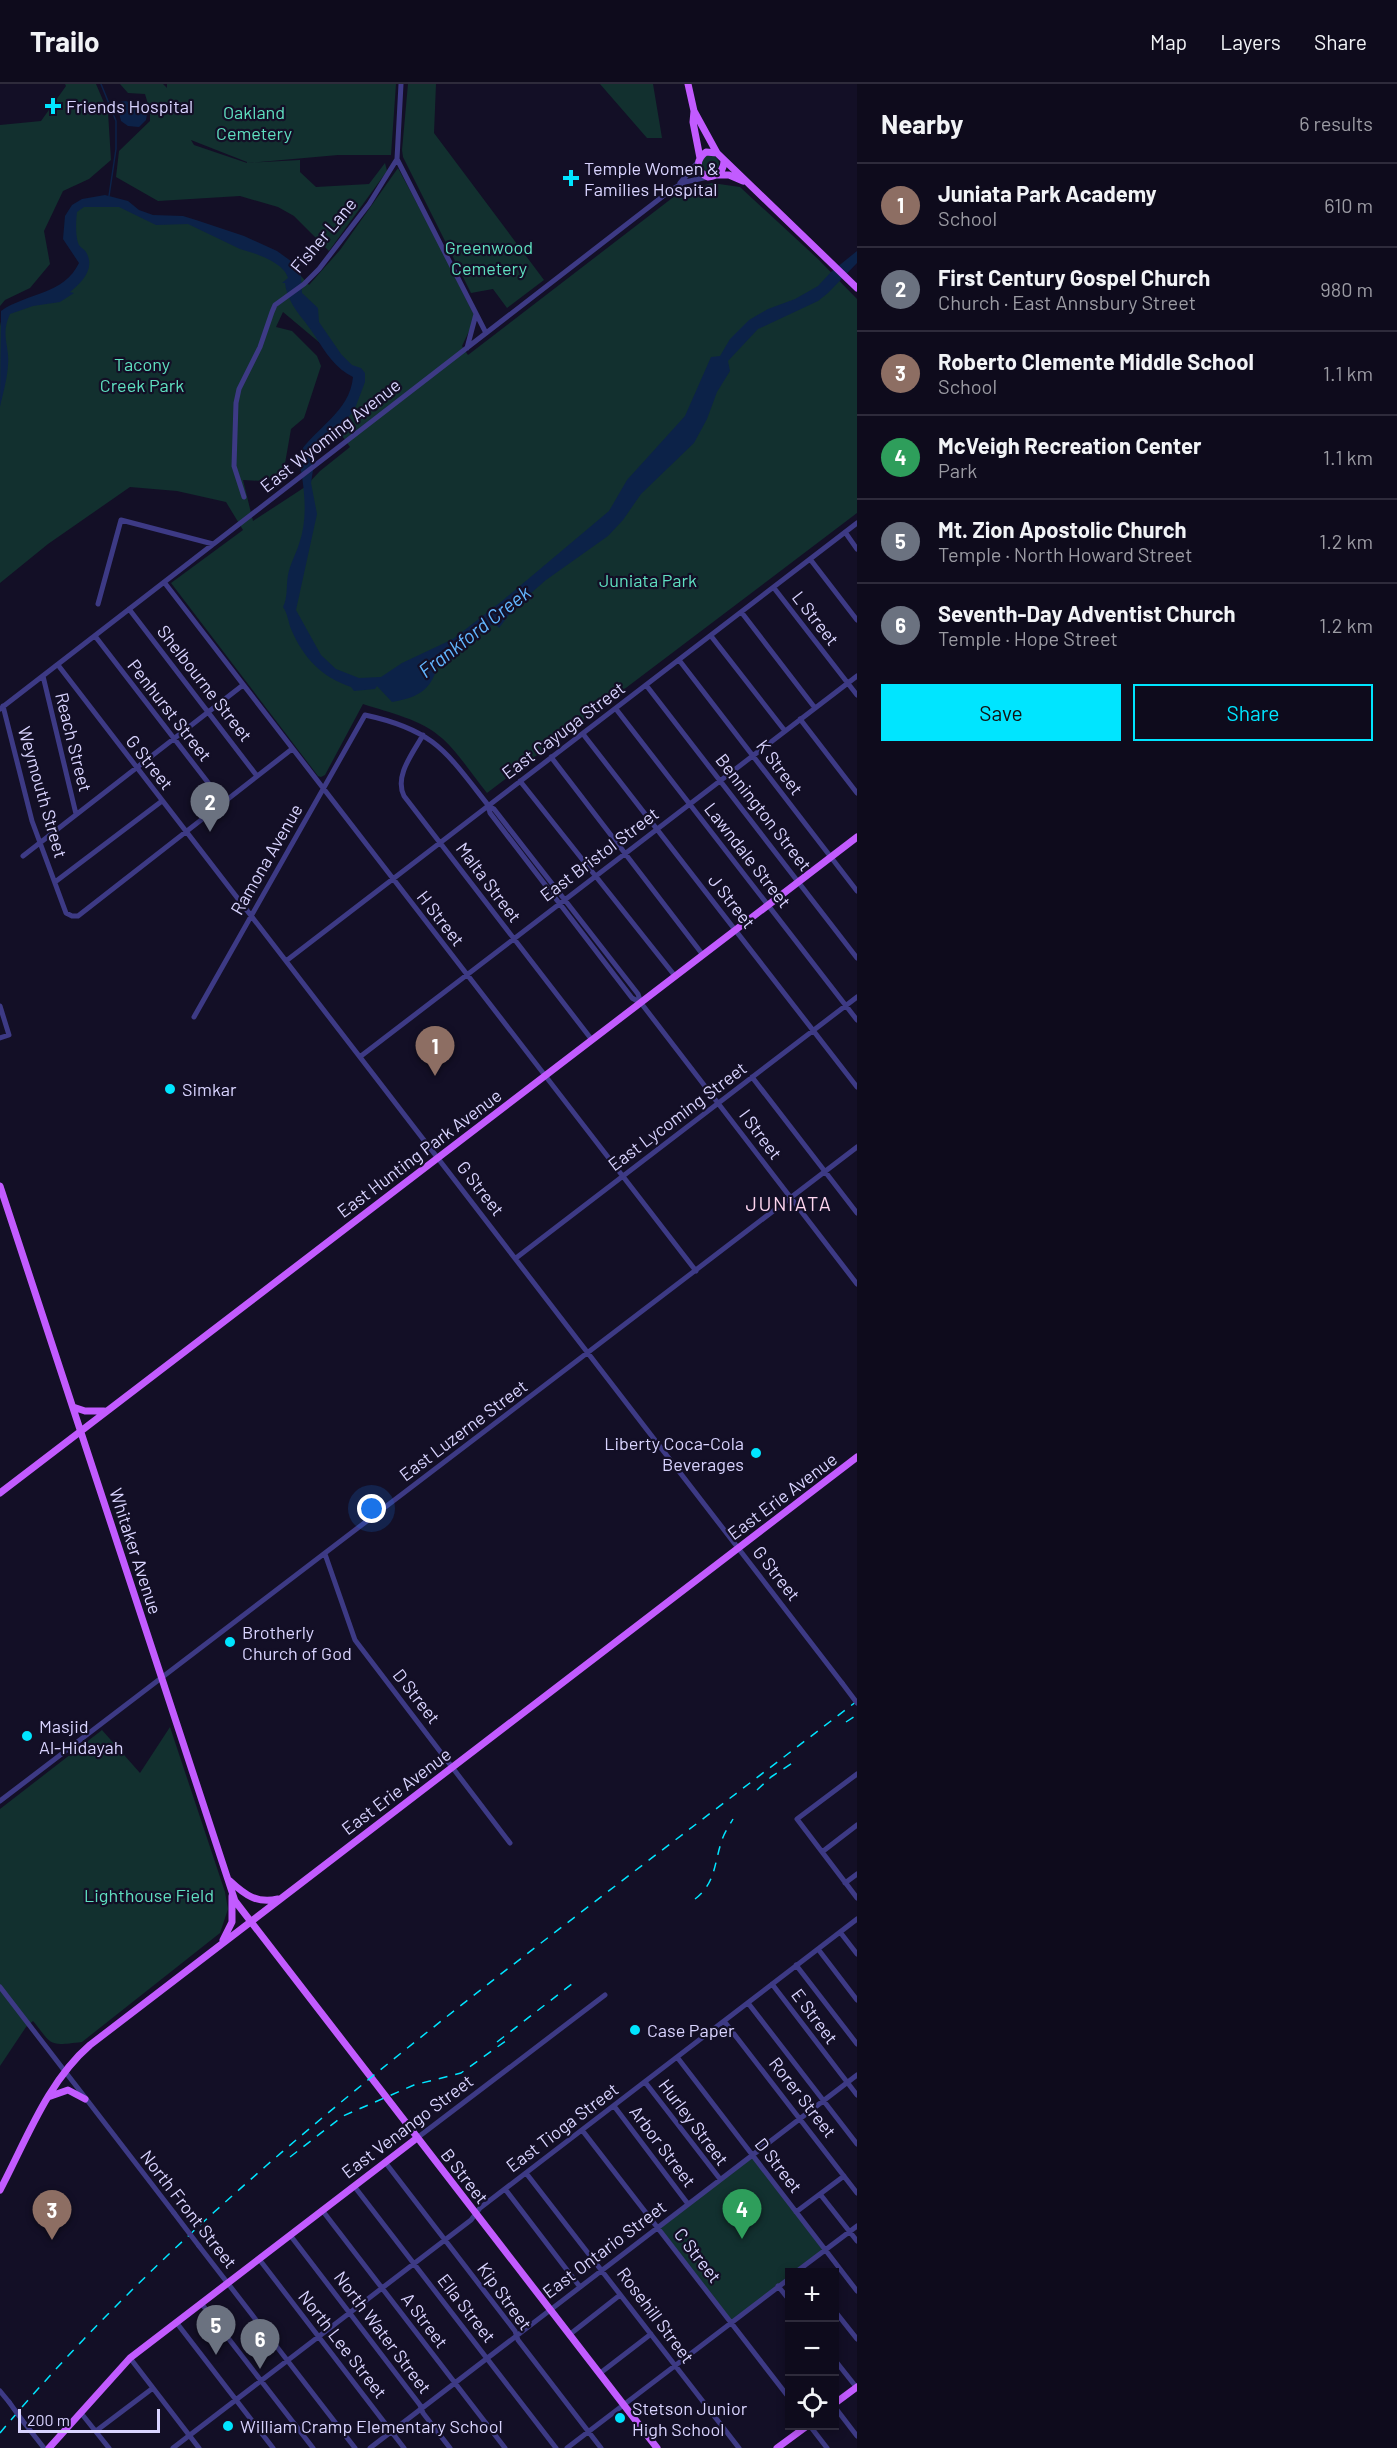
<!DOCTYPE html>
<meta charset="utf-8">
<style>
body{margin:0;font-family:Barlow,sans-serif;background:#1c1929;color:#f1f3f6}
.controls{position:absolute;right:18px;bottom:18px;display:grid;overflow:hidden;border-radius:0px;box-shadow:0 3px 9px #0003}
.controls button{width:54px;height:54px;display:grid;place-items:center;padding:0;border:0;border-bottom:2px solid #2e2b3b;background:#0e0b1c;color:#f1f3f6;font:30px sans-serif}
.scale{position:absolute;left:18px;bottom:15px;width:142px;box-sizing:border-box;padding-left:6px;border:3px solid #d9d4ff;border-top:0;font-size:16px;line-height:21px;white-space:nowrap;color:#d9d4ff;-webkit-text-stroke:4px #130f26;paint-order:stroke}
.you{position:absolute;left:372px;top:1425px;width:21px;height:21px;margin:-15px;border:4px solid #fff;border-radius:50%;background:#1a73e8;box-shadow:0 0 0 9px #1a73e833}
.badge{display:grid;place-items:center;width:39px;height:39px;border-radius:50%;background:#00e5ff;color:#fff;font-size:20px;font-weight:700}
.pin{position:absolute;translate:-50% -50px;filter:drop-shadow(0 2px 3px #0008)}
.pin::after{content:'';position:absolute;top:32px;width:21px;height:18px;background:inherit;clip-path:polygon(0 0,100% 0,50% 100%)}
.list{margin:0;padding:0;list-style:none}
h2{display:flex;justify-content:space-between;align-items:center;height:78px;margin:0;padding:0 24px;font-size:26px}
h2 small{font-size:20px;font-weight:400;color:#9b9ba3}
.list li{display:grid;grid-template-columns:39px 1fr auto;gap:18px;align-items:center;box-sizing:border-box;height:84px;padding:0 24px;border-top:2px solid #2e2b3b}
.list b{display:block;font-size:22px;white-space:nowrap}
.list p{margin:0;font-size:20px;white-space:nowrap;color:#9b9ba3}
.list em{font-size:20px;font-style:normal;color:#9b9ba3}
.actions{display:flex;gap:12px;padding:18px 24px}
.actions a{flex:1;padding:14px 0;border:2px solid #00e5ff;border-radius:0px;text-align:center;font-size:21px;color:#00e5ff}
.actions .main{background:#00e5ff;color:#111}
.icon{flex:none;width:33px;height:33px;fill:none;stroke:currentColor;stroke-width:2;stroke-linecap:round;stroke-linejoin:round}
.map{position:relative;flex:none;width:857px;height:2364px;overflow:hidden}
header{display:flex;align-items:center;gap:36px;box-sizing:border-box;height:84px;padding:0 30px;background:#0e0b1c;border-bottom:2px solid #2e2b3b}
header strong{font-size:28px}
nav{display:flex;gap:33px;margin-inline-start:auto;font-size:21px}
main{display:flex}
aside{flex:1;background:#0e0b1c}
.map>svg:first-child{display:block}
.green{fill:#12302f;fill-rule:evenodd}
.water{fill:#0c2248}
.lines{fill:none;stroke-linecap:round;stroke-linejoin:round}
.stream{stroke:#0c2248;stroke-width:1.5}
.minor{stroke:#3d3a85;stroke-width:5}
.major{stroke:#c25bff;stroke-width:7}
.rail{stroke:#00e5ff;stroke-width:1.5;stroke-dasharray:9 8;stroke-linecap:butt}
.minor-bridge{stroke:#3d3a85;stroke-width:5}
.poi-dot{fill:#00e5ff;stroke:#130f26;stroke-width:2}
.labels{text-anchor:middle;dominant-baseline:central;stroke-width:4.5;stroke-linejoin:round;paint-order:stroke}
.poi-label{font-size:18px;fill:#d9d4ff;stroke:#130f26;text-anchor:start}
.park-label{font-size:18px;fill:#5fe0c0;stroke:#130f26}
.street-label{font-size:18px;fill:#d9d4ff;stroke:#130f26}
.water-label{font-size:20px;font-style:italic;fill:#62b6ff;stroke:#130f26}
.neighbourhood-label{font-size:20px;letter-spacing:1.5px;fill:#ffd6f0;stroke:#130f26}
</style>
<header>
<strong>Trailo</strong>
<nav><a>Map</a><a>Layers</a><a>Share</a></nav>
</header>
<main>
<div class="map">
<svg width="857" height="2364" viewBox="0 0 857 2364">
<rect width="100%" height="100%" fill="#130f26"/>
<!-- green -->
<path class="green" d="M65,0H96L108,28L111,76L89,95L63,107L44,147L50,180L30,204L5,216L0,222V41L41,37L66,2Z
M120,0H163L167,4V0H396L391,71H338L247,79L300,76V88L316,103L369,100L385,79L387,87L329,167L294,132L278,123L240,112L158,117L116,93L119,67L150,37V27L145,10L128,9ZM191,56L247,78V79L194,61Z
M408,0H436L434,49L544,196L507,224L493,205L471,209L403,73L402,66Z
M600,0H653L662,54H647Z
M701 80a9 9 0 1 1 18 0a9 9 0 1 1-18 0Z
M398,84L440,162L474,231L472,241L462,262L468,271L680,108L712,99L740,103L818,175L857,215V429L487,709C473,692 460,671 443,655C421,635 390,629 363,620L325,691L321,693L318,692L171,499L243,446L226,418L177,407L130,403L48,460L0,499V242L3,228L54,210L86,177L66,141L75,122L99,114L146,132L183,134L293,183L309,201L340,166ZM283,228L357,290L349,330L338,346L350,363L320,387L305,403L253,437L243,396L263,397L283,391L291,345L304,334L321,282L317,272L292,247L276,243Z
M170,1643L225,1808L228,1825L220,1849L82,1958C48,1962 53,1962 33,1937L26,1943L0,1982V1725L102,1646L140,1689Z
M752,2070L826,2166L796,2188H790L789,2194L731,2239L657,2144Z"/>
<!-- water -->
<path class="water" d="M126,17L137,21L147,30L146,36L139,43L128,42L121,37L117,21L119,18Z
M105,111L128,117L139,126L153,131L183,132L196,136L244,152L277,167L295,180L301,192L302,209L318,224L319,238L341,270L352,281L361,284L365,289V298L354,327L316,367L311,399L317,430L296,526L321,571L336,585L359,594L381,593L402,579L453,555L502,517L609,427L627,396L685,332L711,273L720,272L730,255L749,236L768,225L795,215L818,202L831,188L857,167V179L828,209L818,217L758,245L728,277L730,287L717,308L707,335L694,359L641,410L623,436L608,452L546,496L514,524L499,544L495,540L483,544L474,558L437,583C431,607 416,614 392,618L377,602L375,605L354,607L351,603C322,593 304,575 291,545C288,538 288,530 283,523C288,513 286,502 288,491C290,480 296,470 299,460C309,432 304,400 298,371C315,344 350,328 353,293C336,285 325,268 315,252C304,234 288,222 285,199H282L288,194C284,178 254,169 240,165L188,140L156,141L119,123H84L77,128C76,136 75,153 79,161C81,164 84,165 86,168C96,185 81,199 70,208L74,209L60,218L33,222L10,230C0,251 10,262 8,281C7,296 3,309 0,323L1,227C26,209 64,211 79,179L63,155L65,132L72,121L82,115Z
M735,2106L750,2126L742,2131L728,2112Z"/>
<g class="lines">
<!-- stream -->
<path class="stream" d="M101,0L116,37V65L109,112"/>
<!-- minor -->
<path class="minor" d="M401,0L397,75L486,249
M680,99L698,78
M467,264L476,230
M244,413L234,382L236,319L239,305L260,263L272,228L275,221L304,200L319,185L369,120L397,75
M845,448L857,465
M810,475L857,536
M164,498L696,1187
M774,504L857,611
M98,520L121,436L213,460
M129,525L257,692
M742,529L815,624
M95,552L223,718
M711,552L785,647
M679,576L857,807
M58,581L842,1599
M43,592L76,730
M646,601L857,874
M3,622L32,737L66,829L72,832H78L292,665
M0,625L671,106L685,98L708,93
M616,625L857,936
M800,635L857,709
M583,650L857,1003
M423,651C413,669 394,692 404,712L592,956
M551,673L703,871
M520,697L675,892
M488,722L494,725L638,910L641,919L857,1200
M23,772L243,601
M55,798L162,717
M286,877L857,439
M0,922L9,951L0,954
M194,933L365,631C435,646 446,668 488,721L490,729L632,914L641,919
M361,972L857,592
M752,993L857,1129
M516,1174L857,913
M325,1470L355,1556L510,1759
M857,1690L797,1735L857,1814
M0,1717L857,1063
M822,1768L857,1741
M845,1799L857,1790
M840,1848L857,1870
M818,1865L857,1916
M796,1881L857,1960
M772,1900L857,2011
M0,1903L174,2129
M748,1919L857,2060
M724,1937L857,2109
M677,1973L857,2207
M645,1998L720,2095
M614,2022L688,2120
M582,2046L790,2315
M417,2054L605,1911
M385,2078L515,2247L518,2256L601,2364
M526,2089L739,2364
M354,2102L556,2364
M505,2105L580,2203
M820,2110L857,2157
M322,2126L505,2364
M796,2128L844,2092
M290,2151L420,2321L423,2329L450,2364
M199,2162L355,2364
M259,2175L404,2364
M796,2188L857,2142
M778,2202L790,2217
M201,2219L313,2364
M834,2226L857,2255
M176,2238L273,2364
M569,2251L620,2211
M130,2274L199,2364
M834,2275L857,2304
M599,2290L651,2250
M0,2307L9,2318
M834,2322L857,2352
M81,2329L109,2364
M22,2336L44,2364
M810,2342L827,2364
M96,2347L153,2304
M173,2364L471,2136L480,2124L857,1835
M370,2364L857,1991
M567,2364L790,2194"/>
<!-- major -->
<path class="major" d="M688,0L694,27L717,69L857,204
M694,27L693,38L700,74
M717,69L706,68C695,76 696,88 708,93C719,92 724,86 724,76
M716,91H729L743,97
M0,1102L235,1817L657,2364
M73,1323L85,1327H104
M0,1409L857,753
M230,1797C245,1811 257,1820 278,1815
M223,1856L232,1838V1812
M48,2013L68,2006L85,2015
M0,2106C26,2057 47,1998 90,1961L857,1373
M834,2320L857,2303
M49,2364L130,2274L417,2054
M777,2364L807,2342"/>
<!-- rail -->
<path class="rail" d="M846,1638L855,1632
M757,1706L771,1693L797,1676
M695,1815C716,1799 714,1779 722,1756C724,1749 729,1742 733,1735
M497,1958L577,1896
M290,2073L343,2032L414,2001L461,1989L507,1956
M0,2349C148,2172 329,2024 510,1883C625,1794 741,1706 857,1617"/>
<!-- minor-bridge -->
<path class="minor-bridge" d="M842,1599L857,1619
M174,2129L199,2162
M9,2318L22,2336"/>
</g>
<!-- markers -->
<g class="poi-dot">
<path d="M50 13h6v6h6v6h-6v6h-6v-6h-6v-6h6z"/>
<path d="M568 85h6v6h6v6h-6v6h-6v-6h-6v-6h6z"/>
<circle cx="170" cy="1005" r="6"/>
<circle cx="756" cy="1369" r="6"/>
<circle cx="230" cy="1558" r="6"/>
<circle cx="27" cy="1652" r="6"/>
<circle cx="635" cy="1946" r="6"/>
<circle cx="620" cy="2334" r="6"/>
<circle cx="228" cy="2342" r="6"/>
</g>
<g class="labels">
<!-- poi labels -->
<g class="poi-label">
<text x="66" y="22">Friends Hospital</text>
<text x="584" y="84">Temple Women &amp;<tspan x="584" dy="21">Families Hospital</tspan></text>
<text x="182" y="1005">Simkar</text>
<text x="744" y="1359" text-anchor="end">Liberty Coca-Cola<tspan x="744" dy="21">Beverages</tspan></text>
<text x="242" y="1548">Brotherly<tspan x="242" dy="21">Church of God</tspan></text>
<text x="39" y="1642">Masjid<tspan x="39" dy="21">Al-Hidayah</tspan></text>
<text x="647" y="1946">Case Paper</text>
<text x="632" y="2324">Stetson Junior<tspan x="632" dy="21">High School</tspan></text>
<text x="240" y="2342">William Cramp Elementary School</text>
</g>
<!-- park labels -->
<g class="park-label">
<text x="254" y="28">Oakland<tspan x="254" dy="21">Cemetery</tspan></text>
<text x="489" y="163">Greenwood<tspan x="489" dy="21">Cemetery</tspan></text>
<text x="142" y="280">Tacony<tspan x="142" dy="21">Creek Park</tspan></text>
<text x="648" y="496">Juniata Park</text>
<text x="149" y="1811">Lighthouse Field</text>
</g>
<!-- street labels -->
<g class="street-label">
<text transform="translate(323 151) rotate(-50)">Fisher Lane</text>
<text transform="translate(330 351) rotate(-38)">East Wyoming Avenue</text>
<text transform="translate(816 534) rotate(52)">L Street</text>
<text transform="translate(205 599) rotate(52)">Shelbourne Street</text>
<text transform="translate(170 626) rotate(52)">Penhurst Street</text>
<text transform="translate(563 646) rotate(-37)">East Cayuga Street</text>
<text transform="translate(74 658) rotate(76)">Reach Street</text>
<text transform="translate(150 678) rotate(52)">G Street</text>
<text transform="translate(780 683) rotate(53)">K Street</text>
<text transform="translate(43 708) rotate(74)">Weymouth Street</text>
<text transform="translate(764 728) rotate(52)">Bennington Street</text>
<text transform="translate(599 770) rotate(-37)">East Bristol Street</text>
<text transform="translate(748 771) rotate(52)">Lawndale Street</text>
<text transform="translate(266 775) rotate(-60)">Ramona Avenue</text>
<text transform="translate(489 798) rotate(53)">Malta Street</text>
<text transform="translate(732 817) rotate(52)">J Street</text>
<text transform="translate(441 834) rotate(52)">H Street</text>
<text transform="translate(677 1032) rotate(-37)">East Lycoming Street</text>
<text transform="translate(761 1050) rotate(53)">I Street</text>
<text transform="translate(419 1069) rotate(-37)">East Hunting Park Avenue</text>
<text transform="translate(481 1104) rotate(52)">G Street</text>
<text transform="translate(463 1346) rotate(-37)">East Luzerne Street</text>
<text transform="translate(782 1412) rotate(-37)">East Erie Avenue</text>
<text transform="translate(136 1467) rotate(72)">Whitaker Avenue</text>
<text transform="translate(777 1489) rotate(52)">G Street</text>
<text transform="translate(417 1612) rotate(52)">D Street</text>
<text transform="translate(396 1707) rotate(-37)">East Erie Avenue</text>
<text transform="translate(815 1932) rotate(53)">E Street</text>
<text transform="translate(803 2013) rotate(52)">Rorer Street</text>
<text transform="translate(694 2038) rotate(53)">Hurley Street</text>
<text transform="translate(407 2042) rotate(-37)">East Venango Street</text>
<text transform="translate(562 2043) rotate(-37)">East Tioga Street</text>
<text transform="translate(663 2062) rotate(53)">Arbor Street</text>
<text transform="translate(779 2081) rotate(52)">D Street</text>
<text transform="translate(465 2092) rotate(52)">B Street</text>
<text transform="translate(189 2125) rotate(52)">North Front Street</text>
<text transform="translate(604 2165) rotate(-37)">East Ontario Street</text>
<text transform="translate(698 2171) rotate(52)">C Street</text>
<text transform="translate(505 2212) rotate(54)">Kip Street</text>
<text transform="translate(467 2224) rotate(52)">Ella Street</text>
<text transform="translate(656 2231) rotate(53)">Rosehill Street</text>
<text transform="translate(425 2236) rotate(53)">A Street</text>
<text transform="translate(383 2248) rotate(53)">North Water Street</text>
<text transform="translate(343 2260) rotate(52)">North Lee Street</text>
</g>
<!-- water labels -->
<g class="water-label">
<text transform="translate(474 547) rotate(-38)">Frankford Creek</text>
</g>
<!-- neighbourhood labels -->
<g class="neighbourhood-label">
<text x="789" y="1119">JUNIATA</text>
</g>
</g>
</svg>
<div class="controls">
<button>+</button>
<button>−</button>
<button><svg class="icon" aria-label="locate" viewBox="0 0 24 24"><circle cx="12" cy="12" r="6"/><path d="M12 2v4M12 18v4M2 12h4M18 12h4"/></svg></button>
</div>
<div class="scale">200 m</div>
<div class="you"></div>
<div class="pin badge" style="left:435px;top:992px;background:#8d6e63">1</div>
<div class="pin badge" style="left:210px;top:748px;background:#6b7280">2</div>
<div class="pin badge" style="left:52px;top:2156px;background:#8d6e63">3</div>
<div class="pin badge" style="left:742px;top:2155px;background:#2e9e5b">4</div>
<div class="pin badge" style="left:216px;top:2271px;background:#6b7280">5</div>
<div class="pin badge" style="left:260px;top:2285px;background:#6b7280">6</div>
</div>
<aside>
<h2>Nearby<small>6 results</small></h2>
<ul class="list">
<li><span class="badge" style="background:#8d6e63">1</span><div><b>Juniata Park Academy</b><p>School</p></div><em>610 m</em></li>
<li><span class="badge" style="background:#6b7280">2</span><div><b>First Century Gospel Church</b><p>Church · East Annsbury Street</p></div><em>980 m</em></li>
<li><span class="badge" style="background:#8d6e63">3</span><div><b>Roberto Clemente Middle School</b><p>School</p></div><em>1.1 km</em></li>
<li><span class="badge" style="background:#2e9e5b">4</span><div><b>McVeigh Recreation Center</b><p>Park</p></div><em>1.1 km</em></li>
<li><span class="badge" style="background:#6b7280">5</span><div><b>Mt. Zion Apostolic Church</b><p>Temple · North Howard Street</p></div><em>1.2 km</em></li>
<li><span class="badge" style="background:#6b7280">6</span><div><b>Seventh-Day Adventist Church</b><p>Temple · Hope Street</p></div><em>1.2 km</em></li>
</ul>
<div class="actions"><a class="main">Save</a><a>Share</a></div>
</aside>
</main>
